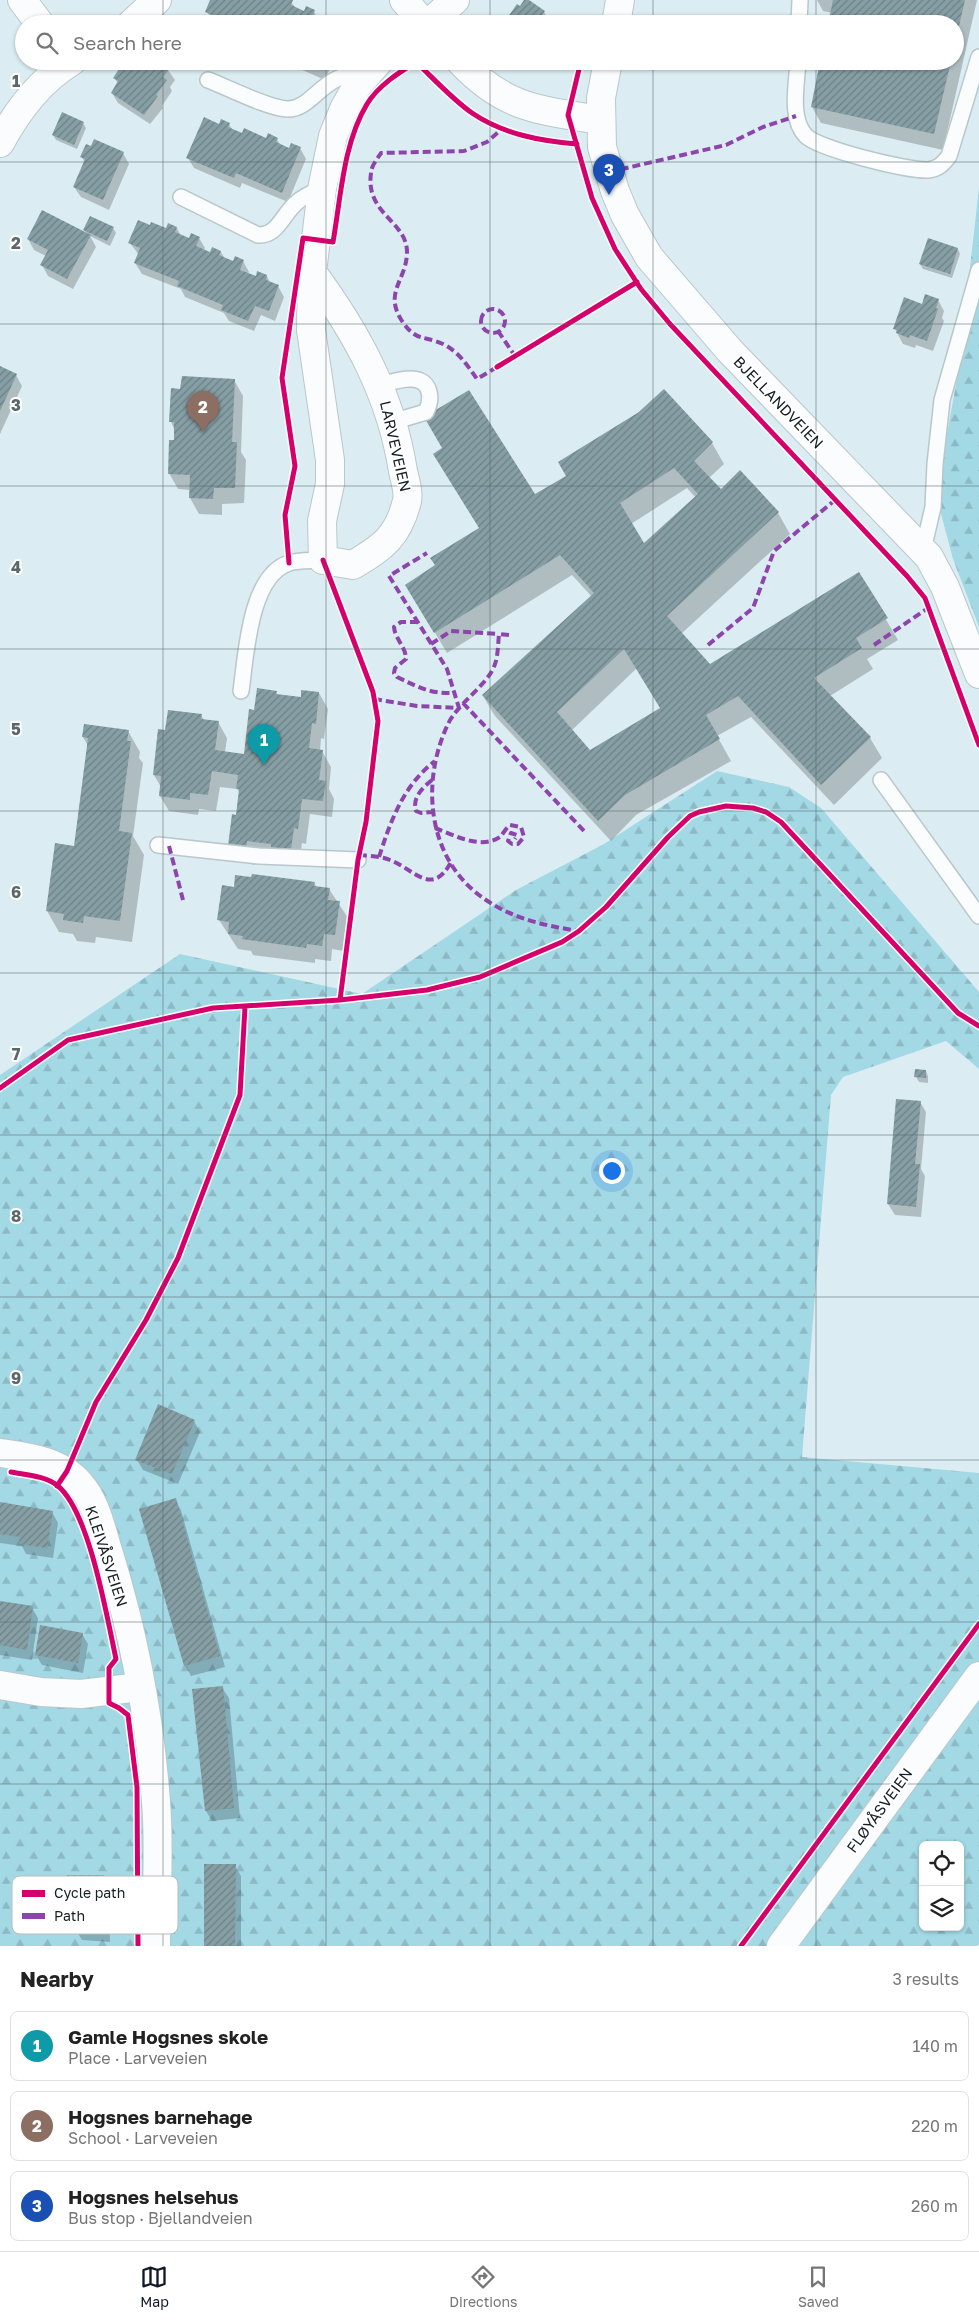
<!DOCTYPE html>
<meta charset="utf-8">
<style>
body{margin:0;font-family:"Golos Text",sans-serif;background:#f2f2f2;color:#222}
.controls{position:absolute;right:15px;bottom:15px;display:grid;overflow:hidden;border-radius:8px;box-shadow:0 1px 4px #0004}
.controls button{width:45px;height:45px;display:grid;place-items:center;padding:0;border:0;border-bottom:1px solid #e0e0e0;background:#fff;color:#222;font:25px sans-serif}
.you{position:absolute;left:611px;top:1170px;width:18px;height:18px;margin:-12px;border:4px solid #fff;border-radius:50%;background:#1a73e8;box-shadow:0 0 0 8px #1a73e833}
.badge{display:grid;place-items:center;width:32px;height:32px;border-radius:50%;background:#111827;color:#fff;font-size:16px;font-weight:700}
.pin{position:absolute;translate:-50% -41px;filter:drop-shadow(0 1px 2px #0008)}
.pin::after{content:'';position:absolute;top:26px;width:18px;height:15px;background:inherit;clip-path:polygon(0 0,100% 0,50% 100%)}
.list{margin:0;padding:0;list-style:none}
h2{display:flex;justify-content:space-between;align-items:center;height:65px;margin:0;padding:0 20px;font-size:21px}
h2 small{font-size:16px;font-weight:400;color:#767676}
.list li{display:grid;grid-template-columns:32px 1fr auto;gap:15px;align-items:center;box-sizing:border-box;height:70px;margin:0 10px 10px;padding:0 10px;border:1px solid #e0e0e0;border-radius:8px}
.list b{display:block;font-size:19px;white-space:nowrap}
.list p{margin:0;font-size:16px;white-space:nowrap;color:#767676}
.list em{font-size:16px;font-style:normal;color:#767676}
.icon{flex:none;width:28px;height:28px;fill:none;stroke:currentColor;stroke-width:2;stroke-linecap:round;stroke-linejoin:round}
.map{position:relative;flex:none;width:979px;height:1946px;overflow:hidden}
.search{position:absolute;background:#fff;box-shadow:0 1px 4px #0004;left:15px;right:15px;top:15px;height:55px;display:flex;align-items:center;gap:12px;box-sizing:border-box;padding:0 18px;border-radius:28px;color:#767676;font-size:19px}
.sheet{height:305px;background:#fff}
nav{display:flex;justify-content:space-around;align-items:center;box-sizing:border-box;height:70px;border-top:1px solid #e0e0e0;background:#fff;font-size:14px;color:#767676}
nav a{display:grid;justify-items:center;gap:2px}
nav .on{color:#111827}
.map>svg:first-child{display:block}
.forest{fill:url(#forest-firs);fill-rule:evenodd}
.shadow{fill:#0003;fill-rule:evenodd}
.building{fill:url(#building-hatch);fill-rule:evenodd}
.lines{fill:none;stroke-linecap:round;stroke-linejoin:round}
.lane-casing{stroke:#b9c7cb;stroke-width:18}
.street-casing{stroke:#b9c7cb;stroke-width:30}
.lane{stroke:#fafcfd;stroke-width:15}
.street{stroke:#fafcfd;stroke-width:28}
.quiet{stroke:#8e44ad;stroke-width:4;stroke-dasharray:8 4;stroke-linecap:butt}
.cycleway-casing{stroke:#fff;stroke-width:8}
.cycleway{stroke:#d6006c;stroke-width:5}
.grid{fill:none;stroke:#5a686b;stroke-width:1;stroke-opacity:0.55}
.labels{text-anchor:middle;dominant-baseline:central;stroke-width:4;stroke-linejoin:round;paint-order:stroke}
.street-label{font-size:15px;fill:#142023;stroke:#fff}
.key{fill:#fff;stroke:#b8bcbd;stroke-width:1}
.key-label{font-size:14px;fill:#142023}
.grid-label{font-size:16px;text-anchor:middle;font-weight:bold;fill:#5a686b;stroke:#fff;stroke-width:4;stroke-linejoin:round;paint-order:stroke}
</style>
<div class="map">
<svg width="979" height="1946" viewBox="0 0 979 1946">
<defs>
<pattern id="forest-firs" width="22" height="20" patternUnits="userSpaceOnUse" patternTransform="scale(1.25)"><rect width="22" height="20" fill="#a3d8e5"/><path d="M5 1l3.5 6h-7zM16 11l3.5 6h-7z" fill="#8bb9c4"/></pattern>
<pattern id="building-hatch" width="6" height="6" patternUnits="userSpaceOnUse" patternTransform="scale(1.25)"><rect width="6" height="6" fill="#869fa5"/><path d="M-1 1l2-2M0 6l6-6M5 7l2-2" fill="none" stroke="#6c8186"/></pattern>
</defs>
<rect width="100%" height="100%" fill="#dbedf2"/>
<!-- forest -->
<path class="forest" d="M979,188V627L953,559L936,495L958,373Z
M717,771L789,787L821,808L979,992V1069L946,1041L843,1077L831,1095L802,1457L979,1473V1944L977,1946H0V1075L180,954L362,994L516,890L604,844ZM923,1845H960V1927H923Z"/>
<!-- shadow -->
<path class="shadow" d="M212,0H289L297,9L304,12L314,11L320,24H215L207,12Z
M526,0L544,12L547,17L542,24H504L524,10Z
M817,0H977L943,150L821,123L812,107L822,61H955V24L832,13L823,11Z
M294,61H349L345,70L332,64L325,80L300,69Z
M144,66L168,70L175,80L170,87L172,91L162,106L163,108L150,124L118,103L112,93L118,84L115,78L126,71Z
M83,123L86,128L77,149L56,140L53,135Z
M229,124L233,131L267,140L277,139L281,146L290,150L300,148L306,159L288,202L242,183L240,188L194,168L188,158L219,125Z
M123,153L129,164L109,210L81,197L74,187L85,163L82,157Z
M113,228L116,233L110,246L90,236L96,247L73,289L48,276L42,265L46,256L34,250L28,239L87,234L84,230Z
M177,228L181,236L190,239L199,238L205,248L204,251L211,253L221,252L225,259L234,263L243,261L249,272L248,274L256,277L267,276L270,283L278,286L284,297L275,321L261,315L254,331L229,321L224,313L185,297L181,289L142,274L135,263L139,255L130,243Z
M958,249L960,254L952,278L923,269L920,264Z
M938,300L944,311L942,318L944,321L933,351L916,345L915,348L903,344L895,329L923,305Z
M0,367L16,375L22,386L0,434Z
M234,380L243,396L241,452L246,460L244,503L222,504V515L199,514L190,498V490L178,489L169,473L175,431L171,422L181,390Z
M663,390L712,443L724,464L709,478L721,491L740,471L778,513L790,534L681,634L710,665L859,574L898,640L867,659L873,669L830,696L870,738L882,758L834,805L751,717L717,736L731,761L636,815L611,841L495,716L483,696L592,597L572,575L447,653L407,585L535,496L567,477ZM687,488L696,498L643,545L631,524ZM637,668L661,709L590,751L571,731Z
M276,692L278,695L302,698L319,693L328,709L324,739L321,738L320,751H322L331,767L329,789L334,799L332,817L310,814L306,844L302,843L299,865L256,857L255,865L239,861L237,817L240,793L237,789L220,787L216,811L199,809L198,815L169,811L160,796L161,787L154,775L166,731L201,715L204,720L218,722L227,738L225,753L245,755L255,712Z
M128,731L140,752L139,758L143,763L133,836L144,855L132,942L96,937L95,943L77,941L73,934L59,932L47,911L75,847L88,746L83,737Z
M314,883L317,887L329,889L348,918L344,951L332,949L331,961L315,959V963L253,955L251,951L238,949L219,920L235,888Z
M926,1071L928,1076V1083L919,1082L916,1077Z
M920,1102L926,1112L921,1169L925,1176L921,1217L895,1215L888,1204Z
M194,1421L200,1432L178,1484L143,1470L137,1460Z
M175,1500L181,1510L225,1667L191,1676L185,1665Z
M0,1504L52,1512L58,1523L53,1558L26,1554L22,1546L0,1543Z
M0,1602L32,1608L38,1618L32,1660L0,1655Z
M82,1634L88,1644L83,1673L42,1665L36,1655Z
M222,1688L229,1698L240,1818L212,1821L206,1811Z
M235,1866L241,1876V1946H205Z
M103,1876L109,1887L110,1942L82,1940L76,1930V1915L69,1904Z"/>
<!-- building -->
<path class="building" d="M210,0H293L291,5L304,11L306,6L315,10L311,19L323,24H233L205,12Z
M524,0H529L545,11L536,24H503L517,4L520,6Z
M833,0H965L956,39L955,24H828Z
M131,61H139L144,64L146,61H158L169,69L163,77L167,80L156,95L158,96L144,115L111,93L118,81L113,78L121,66L126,69Z
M298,61H323L319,70Z
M820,61H951L934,134L811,107Z
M62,112L84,122L74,145L52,135Z
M204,117L219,124L221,119L230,123L228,127L242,133L244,128L266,138L268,133L278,138L276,142L289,148L291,143L301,147L282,193L236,173L234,178L186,158Z
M94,139L124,152L103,200L73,187L85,159L80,157L86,144L91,146Z
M42,210L91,235L67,279L40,265L48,250L27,239Z
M90,216L114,227L107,241L83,230Z
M138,220L150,225L151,222L166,228L168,223L177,227L175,232L189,238L191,233L200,237L196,246L210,252L212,247L221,251L219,255L233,261L235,256L244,260L240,270L256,276L257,271L267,275L266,280L279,285L269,311L255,306L248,321L221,310L223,305L177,286L179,281L134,263L140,248L128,243Z
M928,238L958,248L950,274L919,264Z
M925,294L939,299L936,308L938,309L927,341L910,335L909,338L896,333L897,330L893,329L904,297L922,304Z
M0,366L17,374L0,411Z
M182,376L235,379L232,442H237L235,488H214L213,499L189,498L190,475L168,474L169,440H174V422H169L171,388L180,389Z
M664,389L713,442L694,461L721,489L740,470L779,512L667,616L710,664L859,572L888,618L856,638L862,648L814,678L871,737L821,785L738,696L706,715L720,739L625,795L598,821L482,695L594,593L560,555L434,633L405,585L435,565L430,558L479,528L433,454L442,448L424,417L469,390L535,494L566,476L558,462L639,412ZM674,468L698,494L644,543L620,503ZM624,649L660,708L590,750L557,712Z
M257,688L277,691L276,694L301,697V690L319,692L316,724L312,723L309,748L323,750L319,780L326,781L323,801L302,799L298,829L294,828L291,850L271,847V844L247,841L246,849L228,846L232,814L236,815L239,789H236L238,775L212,771L208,795L190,793V800L159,796L161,776L153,775L158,729L165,730L168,710L202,714L201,719L219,721L215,750L244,754L249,709L254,710Z
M84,724L129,730L127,741H131L119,831L132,833L120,921L84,916L83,923L63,920L64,914L46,911L55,843L74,846L88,738L82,737Z
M252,874L315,882L314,886L330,888L328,900L340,901L335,935L324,934L322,946L307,944L306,948L242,939L243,936L228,934L229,922L217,920L222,885L234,887L235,875L251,877Z
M915,1069L926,1070V1078L914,1077Z
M896,1099L921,1101L915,1164H920L916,1207L887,1204Z
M158,1404L195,1420L172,1474L135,1460Z
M176,1498L220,1656L184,1666L139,1509Z
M0,1502L53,1511L47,1548L19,1544L20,1537L0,1534Z
M0,1601L33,1606L27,1650L0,1645Z
M40,1625L83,1633L78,1663L35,1655Z
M223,1686L234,1808L205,1811L192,1689Z
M204,1864H236L235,1946H204Z
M67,1875H104V1932L75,1930L74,1905L68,1904Z"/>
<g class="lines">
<defs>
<path id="lane" d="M799,24L800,0
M798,61C797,83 789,119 806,136C819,149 908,171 928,170C938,169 943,164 949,156L979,57
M208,80C227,87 269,109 288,109C314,109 323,70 366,74
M181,197L258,235C277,236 282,216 295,204C302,197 313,192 322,189
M379,385C389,383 402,378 412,379C431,380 433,398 426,412L392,422
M923,550L933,507L935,464L942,400L979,270
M241,691C246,657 249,576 289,563C299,560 312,561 323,560
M881,780L979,916
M158,845L259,856L358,860"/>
<path id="street" d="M22,0L40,24
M404,0L424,24
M131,24L157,0
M428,24L455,0
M616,24L620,0
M460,61C505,109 539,110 600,120
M608,61L601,98L602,147L615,191L625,215L649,257L730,351L929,557L945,587L979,674
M0,143C17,111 41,80 72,61
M312,272C357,333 391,395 403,471C405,480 409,493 407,501C398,537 383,547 353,565L323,560L322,521L330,484V460L311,330L312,272L322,189L333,136L344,109L357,86L379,61
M1,1453C29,1457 61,1461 80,1484C97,1503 102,1533 110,1557C134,1636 150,1720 156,1802C160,1849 156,1898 156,1946
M0,1685L41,1692L81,1694L140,1687
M781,1946L979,1676"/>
</defs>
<!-- lane casing -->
<use href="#lane" class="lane-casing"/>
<!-- street casing -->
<use href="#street" class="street-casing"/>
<!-- lane -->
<use href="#lane" class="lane"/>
<!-- street -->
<use href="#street" class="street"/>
<!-- quiet -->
<path class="quiet" d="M609,172L726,145L763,127L796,116
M481 321a12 12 0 1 1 24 0a12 12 0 1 1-24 0Z
M498,331L515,356
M497,367L477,379C467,365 459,352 443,344C423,335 416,342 402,321C383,292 407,280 407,252C407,221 365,214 371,173C371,166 378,158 381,153L464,151L487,142L502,129
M418,622H401L394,627C395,639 406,647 406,659L395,668L394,673L397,677C418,687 430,694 454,693
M509,635L499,634C498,644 498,656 495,664C489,684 458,703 448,724C420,783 427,861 486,900C514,919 546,926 579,931
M431,644L451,631L499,634
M708,645L753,608L774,551L835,500
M874,645L928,608
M374,699L417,706L459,708L447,669L389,576L427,553
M463,703L586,833
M432,780C422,788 412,798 416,811L421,813L432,812
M435,828C454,835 481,850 500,837C503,834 506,828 510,825L521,827L524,837L518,844H512L508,841L511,833L517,835L515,839
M169,846L183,900
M359,855C369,856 381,856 390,860C414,869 432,898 451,862
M379,857C391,820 403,786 435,761"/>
<defs>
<path id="cycleway" d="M415,61C433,78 452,99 472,113C503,134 540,141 577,144
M581,61L568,115L592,198L615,249L641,289L670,324L907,576L925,598L979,745
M497,367L637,282
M323,560L373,692L378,721L366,822L358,860L340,1000
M289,563L285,515L295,466L282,378L303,238L333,242C341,197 343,144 367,104C378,86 398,73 416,62
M0,1088L68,1040L213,1008L340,1000L427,990L480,977L562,942L579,931L606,907L668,837L690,816L699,812L726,806L753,808L766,812L781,822L958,1013L979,1026
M11,1472C26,1475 46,1476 58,1486C90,1513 107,1618 116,1659L109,1668V1703L119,1708L128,1715L137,1787L138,1946
M57,1486L67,1471L96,1402L146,1320L178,1258L240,1095L245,1007
M741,1946L979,1624"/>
</defs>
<!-- cycleway casing -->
<use href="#cycleway" class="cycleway-casing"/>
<!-- cycleway -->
<use href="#cycleway" class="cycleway"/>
</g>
<!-- grid -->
<path class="grid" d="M163,0V24M326,0V24M490,0V24M653,0V24M816,0V24M163,61V1946M326,61V1946M490,61V1946M653,61V1946M816,61V1946M0,162H979M0,324H979M0,486H979M0,649H979M0,811H979M0,973H979M0,1135H979M0,1297H979M0,1460H979M0,1622H979M0,1784H979"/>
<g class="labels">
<!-- street labels -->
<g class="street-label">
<text transform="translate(779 402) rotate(46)">BJELLANDVEIEN</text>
<text transform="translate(396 446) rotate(77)">LARVEVEIEN</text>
<text transform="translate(107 1556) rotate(72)">KLEIVÅSVEIEN</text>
<text transform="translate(879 1810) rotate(-54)">FLØYÅSVEIEN</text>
</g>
</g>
<!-- legend -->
<rect x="12" y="1876" width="166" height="58" rx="8" class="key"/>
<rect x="22" y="1890" width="23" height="7" fill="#d6006c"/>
<rect x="22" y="1913" width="23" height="6" fill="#8e44ad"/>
<g class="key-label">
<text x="54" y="1898">Cycle path</text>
<text x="54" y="1921">Path</text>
</g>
<g class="grid-label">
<text x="16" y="87">1</text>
<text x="16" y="249">2</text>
<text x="16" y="411">3</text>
<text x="16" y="573">4</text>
<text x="16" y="735">5</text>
<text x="16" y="898">6</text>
<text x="16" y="1060">7</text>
<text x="16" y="1222">8</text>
<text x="16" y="1384">9</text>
</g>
</svg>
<div class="controls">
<button><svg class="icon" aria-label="locate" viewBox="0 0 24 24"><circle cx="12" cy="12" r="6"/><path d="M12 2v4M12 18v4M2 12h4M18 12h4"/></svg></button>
<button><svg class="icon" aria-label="layers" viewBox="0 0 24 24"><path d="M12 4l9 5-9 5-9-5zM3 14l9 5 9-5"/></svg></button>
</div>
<div class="you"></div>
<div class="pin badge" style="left:264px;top:765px;background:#0f9aa8">1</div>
<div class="pin badge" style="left:203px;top:432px;background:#8d6e63">2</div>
<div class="pin badge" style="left:609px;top:195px;background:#1a4fb4">3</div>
<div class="search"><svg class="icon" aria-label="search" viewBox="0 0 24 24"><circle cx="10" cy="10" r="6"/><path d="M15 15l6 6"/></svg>Search here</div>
</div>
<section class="sheet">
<h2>Nearby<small>3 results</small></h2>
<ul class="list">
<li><span class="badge" style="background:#0f9aa8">1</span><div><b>Gamle Hogsnes skole</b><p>Place · Larveveien</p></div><em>140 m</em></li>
<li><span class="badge" style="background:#8d6e63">2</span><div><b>Hogsnes barnehage</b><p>School · Larveveien</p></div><em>220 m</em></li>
<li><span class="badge" style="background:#1a4fb4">3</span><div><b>Hogsnes helsehus</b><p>Bus stop · Bjellandveien</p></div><em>260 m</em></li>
</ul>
</section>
<nav>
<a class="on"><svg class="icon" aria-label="map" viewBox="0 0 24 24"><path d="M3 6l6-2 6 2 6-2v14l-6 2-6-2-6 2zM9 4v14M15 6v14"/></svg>Map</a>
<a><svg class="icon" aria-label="directions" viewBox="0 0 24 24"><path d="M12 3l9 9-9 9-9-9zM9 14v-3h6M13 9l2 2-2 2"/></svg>Directions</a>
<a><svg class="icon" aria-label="saved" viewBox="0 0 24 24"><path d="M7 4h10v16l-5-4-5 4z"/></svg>Saved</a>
</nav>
